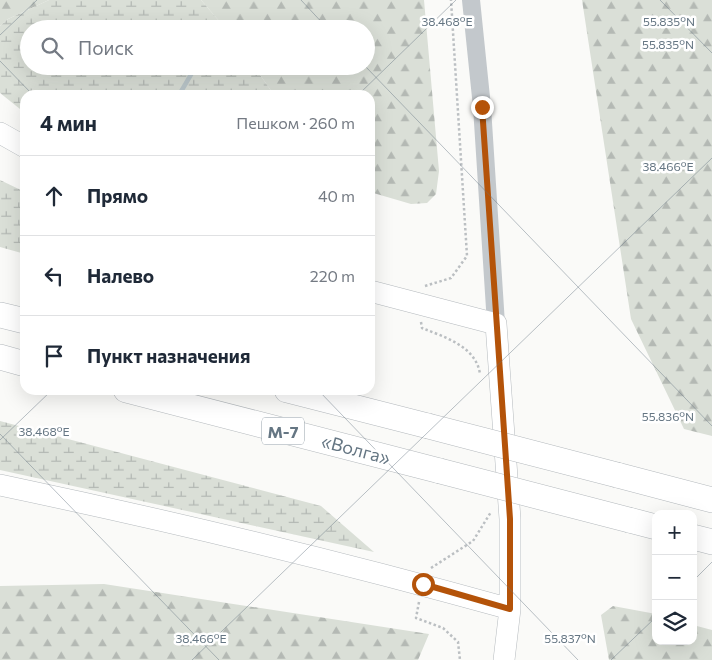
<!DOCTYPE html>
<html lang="ru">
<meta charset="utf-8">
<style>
body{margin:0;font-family:Commissioner,sans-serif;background:#f2f2f3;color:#1f2937}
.controls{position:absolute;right:15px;bottom:15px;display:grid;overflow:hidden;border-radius:10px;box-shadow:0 5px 20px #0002}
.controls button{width:45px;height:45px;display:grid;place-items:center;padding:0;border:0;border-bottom:1px solid #e0e1e3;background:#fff;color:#1f2937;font:25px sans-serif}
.stop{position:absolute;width:15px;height:15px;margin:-11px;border:4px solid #b45309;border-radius:50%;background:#fff}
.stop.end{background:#b45309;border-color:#fff;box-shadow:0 1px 5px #0008}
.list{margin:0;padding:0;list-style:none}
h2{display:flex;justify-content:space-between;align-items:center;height:65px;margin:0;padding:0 20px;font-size:21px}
h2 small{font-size:16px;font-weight:400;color:#747a83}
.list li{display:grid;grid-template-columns:32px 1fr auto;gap:15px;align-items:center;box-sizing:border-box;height:80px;padding:0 20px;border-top:1px solid #e0e1e3}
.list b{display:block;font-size:19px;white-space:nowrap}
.list em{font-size:16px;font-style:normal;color:#747a83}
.icon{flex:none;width:28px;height:28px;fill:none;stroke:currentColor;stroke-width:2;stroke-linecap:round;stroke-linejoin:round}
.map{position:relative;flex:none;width:712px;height:660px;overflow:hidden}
.search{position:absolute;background:#fff;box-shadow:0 5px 20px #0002;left:20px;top:20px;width:355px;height:55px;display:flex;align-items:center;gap:12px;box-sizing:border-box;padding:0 18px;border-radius:28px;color:#747a83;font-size:19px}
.panel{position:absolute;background:#fff;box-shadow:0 5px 20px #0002;left:20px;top:90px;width:355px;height:305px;border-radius:15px}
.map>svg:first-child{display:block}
.forest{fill:url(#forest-firs)}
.wetland{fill:url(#wetland-marsh)}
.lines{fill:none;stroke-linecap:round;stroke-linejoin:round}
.stream{stroke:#bbc7cb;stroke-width:4.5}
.major-casing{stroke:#b5babe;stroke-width:22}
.highway-casing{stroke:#b4b9bd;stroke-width:26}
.path{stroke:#bbbfc2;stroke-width:2.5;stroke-dasharray:2.5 2.5;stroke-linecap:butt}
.minor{stroke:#c3c8cc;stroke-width:18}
.major{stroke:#fff;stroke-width:21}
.highway{stroke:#fff;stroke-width:25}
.highway-bridge-casing{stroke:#b4b9bd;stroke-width:26;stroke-linecap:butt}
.highway-bridge{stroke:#fff;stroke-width:25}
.route{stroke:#b45309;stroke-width:6}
.ticks{fill:none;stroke:#657683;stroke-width:1;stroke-opacity:0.45}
.labels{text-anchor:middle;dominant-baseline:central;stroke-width:5;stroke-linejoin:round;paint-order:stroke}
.shield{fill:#fff;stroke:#939fa8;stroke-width:1}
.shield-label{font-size:16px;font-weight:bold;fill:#657683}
.street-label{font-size:18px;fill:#657683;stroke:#fff}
.ticks-label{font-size:12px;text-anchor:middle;fill:#657683;stroke:#fff;stroke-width:5;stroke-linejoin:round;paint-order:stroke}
</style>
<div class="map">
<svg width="712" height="660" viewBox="0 0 712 660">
<defs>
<pattern id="forest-firs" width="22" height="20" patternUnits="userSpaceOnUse" patternTransform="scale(1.25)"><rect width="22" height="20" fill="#dadfd7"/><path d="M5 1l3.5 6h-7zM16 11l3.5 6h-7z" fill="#b4b9b4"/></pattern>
<pattern id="wetland-marsh" width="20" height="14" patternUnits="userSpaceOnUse" patternTransform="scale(1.25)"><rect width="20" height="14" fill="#dadfd7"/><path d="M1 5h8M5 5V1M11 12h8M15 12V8" fill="none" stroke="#b4b9b4"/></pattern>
</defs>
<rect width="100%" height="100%" fill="#fafaf8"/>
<!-- forest -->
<path class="forest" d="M0,0H49L8,19L0,26Z
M201,0H424L439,171L436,194L427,203L411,204L370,192V95H274L254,66H366V29H226Z
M582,0H712V436L684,429L631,319Z
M104,584L429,634L418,660H0V586Z
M613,606L656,614V641H693V625L712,630V660H609L601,615Z"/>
<!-- wetland -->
<path class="wetland" d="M49,0H201L226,29H29V66H254L274,95H25V113L0,93V26L8,19Z
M0,180L25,192V254L0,247Z
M0,421L321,506L374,552L0,470Z"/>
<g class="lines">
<!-- stream -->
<path class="stream" d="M179,95L196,66"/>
<defs>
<path id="major" d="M0,133L25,147
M370,291L496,324L510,519V609L504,660
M0,485C171,521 342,562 510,609"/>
<path id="highway" d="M0,315L25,321
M0,357L25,364
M126,390L440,471
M287,390L428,426
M617,475L712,500
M629,520L656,527
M693,537L712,542"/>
</defs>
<!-- major casing -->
<use href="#major" class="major-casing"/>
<!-- highway casing -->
<use href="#highway" class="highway-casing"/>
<!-- path -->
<path class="path" d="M425,286L451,278L467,256L451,0
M421,322L422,328C444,337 476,346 480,374
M431,568L473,541L491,512
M419,602L416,618L443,628L458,642L460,660"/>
<!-- minor -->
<path class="minor" d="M471,0L482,107L496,324"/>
<!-- major -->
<use href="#major" class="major"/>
<!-- highway -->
<use href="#highway" class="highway"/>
<defs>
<path id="highway-bridge" d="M428,426L617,475
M440,471L629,520"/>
</defs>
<!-- highway-bridge casing -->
<use href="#highway-bridge" class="highway-bridge-casing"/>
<!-- highway-bridge -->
<use href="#highway-bridge" class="highway-bridge"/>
</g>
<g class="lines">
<!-- route -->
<path class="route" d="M423,584L510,609V519L482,107"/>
</g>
<!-- ticks -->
<path class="ticks" d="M301,0L328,29M660,0L712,53M0,35L37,0M0,61L33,95M365,66L712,426M358,95L456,0M318,390L578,660M0,434L219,660M0,440L52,390M693,581L712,562M192,660L712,158M611,660L656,617"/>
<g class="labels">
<!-- shield labels -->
<rect class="shield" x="262" y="417.5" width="42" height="27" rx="4"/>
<g class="shield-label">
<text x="283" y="431">М-7</text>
</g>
<!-- street labels -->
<g class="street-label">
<text transform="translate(356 449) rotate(15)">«Волга»</text>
</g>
</g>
<g class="ticks-label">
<text x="447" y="26">38.468°E</text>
<text x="669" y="26">55.835°N</text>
<text x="668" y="49">55.835°N</text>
<text x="668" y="171">38.466°E</text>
<text x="668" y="421">55.836°N</text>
<text x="44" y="436">38.468°E</text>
<text x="570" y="643">55.837°N</text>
<text x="201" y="643">38.466°E</text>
</g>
</svg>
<div class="controls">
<button>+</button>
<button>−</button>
<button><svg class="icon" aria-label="layers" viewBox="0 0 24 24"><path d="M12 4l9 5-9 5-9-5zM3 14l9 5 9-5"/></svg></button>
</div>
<div class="stop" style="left:423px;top:584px"></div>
<div class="stop end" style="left:482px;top:107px"></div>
<div class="search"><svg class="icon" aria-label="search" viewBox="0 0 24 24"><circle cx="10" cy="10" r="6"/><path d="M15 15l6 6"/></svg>Поиск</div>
<section class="panel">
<h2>4 мин<small>Пешком · 260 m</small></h2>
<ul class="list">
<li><svg class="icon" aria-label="ahead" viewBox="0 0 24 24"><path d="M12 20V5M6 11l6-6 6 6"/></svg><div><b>Прямо</b></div><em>40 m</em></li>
<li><svg class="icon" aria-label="left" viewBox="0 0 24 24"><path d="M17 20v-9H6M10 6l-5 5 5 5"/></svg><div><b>Налево</b></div><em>220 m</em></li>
<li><svg class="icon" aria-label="arrive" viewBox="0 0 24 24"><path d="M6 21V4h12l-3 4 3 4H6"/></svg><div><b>Пункт назначения</b></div></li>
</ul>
</section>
</div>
